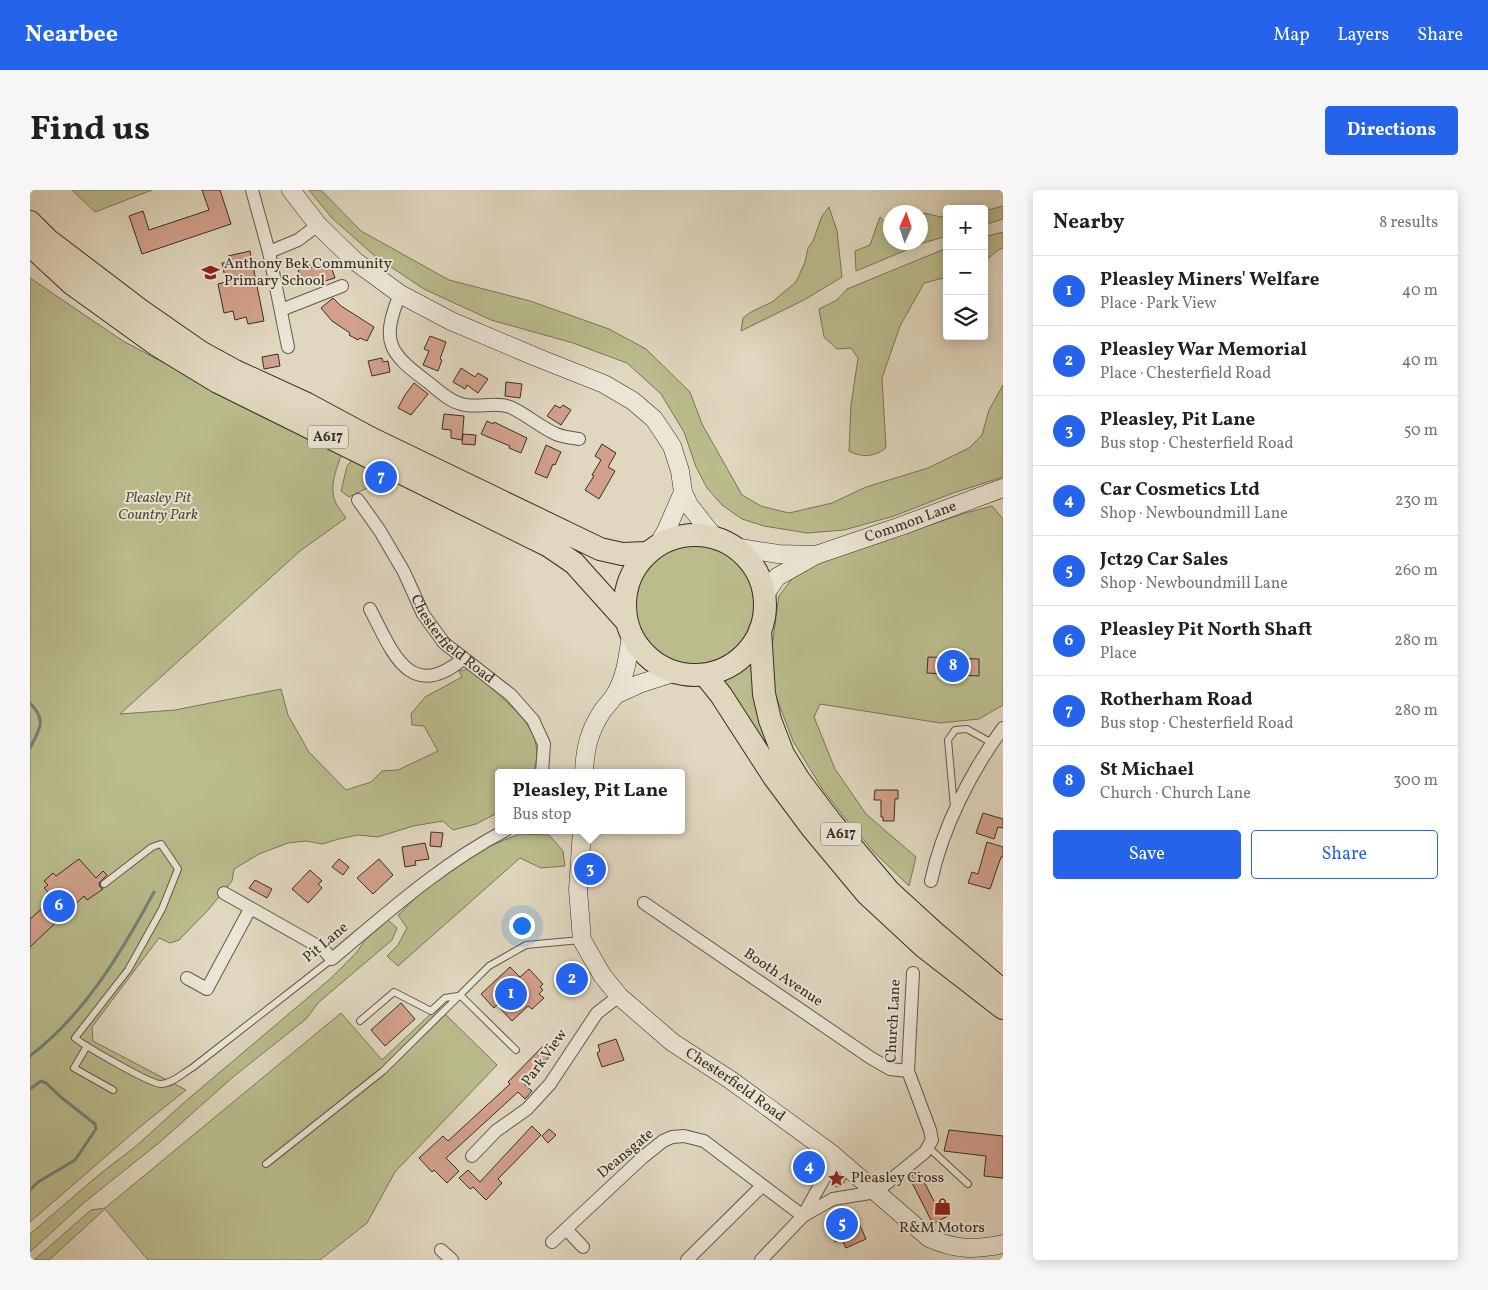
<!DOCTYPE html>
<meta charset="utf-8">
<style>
body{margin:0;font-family:Vollkorn,serif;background:#f6f6f6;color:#202124}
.controls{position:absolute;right:15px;top:15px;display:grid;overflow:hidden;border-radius:5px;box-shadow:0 2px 12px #0003}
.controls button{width:45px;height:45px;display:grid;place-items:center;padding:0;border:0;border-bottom:1px solid #e0e0e0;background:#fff;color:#202124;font:25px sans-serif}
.compass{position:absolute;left:853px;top:15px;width:45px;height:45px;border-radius:50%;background:#fff;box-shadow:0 2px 12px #0003;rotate:3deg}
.you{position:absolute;left:491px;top:735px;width:18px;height:18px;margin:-12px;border:4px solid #fff;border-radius:50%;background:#1a73e8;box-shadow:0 0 0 8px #1a73e833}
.badge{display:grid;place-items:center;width:32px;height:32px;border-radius:50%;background:#2563eb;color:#fff;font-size:16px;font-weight:700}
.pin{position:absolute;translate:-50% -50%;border:2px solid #fff;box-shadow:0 1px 5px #0006}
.popup{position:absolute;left:465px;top:579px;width:190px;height:65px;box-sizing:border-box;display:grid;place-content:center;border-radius:5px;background:#fff;filter:drop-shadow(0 1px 4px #0005);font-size:16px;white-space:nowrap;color:#757577}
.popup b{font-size:19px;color:#202124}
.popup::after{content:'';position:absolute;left:50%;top:100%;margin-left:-10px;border:10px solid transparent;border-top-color:#fff}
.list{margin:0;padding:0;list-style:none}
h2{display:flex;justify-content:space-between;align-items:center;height:65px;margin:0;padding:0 20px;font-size:21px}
h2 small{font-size:16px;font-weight:400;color:#757577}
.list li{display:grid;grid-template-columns:32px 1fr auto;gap:15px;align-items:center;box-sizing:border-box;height:70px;padding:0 20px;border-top:1px solid #e0e0e0}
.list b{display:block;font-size:19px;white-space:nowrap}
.list p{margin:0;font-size:16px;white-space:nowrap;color:#757577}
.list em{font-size:16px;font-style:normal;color:#757577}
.actions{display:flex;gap:10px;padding:15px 20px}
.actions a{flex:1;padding:11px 0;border:1px solid #2563eb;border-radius:5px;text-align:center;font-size:18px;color:#2563eb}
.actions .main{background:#2563eb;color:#fff}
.icon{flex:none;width:28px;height:28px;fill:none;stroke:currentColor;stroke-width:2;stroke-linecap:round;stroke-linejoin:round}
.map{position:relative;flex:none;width:973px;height:1070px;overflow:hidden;border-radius:5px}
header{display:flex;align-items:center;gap:30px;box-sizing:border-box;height:70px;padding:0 25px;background:#2563eb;color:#fff}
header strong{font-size:24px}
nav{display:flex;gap:28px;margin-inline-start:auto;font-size:18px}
.intro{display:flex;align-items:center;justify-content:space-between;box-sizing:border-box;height:120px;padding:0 30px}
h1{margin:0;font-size:35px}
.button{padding:12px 22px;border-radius:5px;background:#2563eb;color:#fff;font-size:18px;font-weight:700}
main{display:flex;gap:30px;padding:0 30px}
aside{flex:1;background:#fff;border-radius:5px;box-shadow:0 2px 12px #0003}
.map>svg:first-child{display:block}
.green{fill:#babc8c;stroke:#787658}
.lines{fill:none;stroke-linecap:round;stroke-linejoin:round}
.stream{stroke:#6f8279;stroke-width:3}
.building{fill:#d2a08c;stroke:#372f24}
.lane-casing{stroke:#61594a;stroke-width:8}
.street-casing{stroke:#61594a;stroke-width:14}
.secondary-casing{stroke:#372f24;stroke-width:19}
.highway-casing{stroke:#372f24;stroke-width:24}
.lane{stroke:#ebe5d5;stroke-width:6}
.street{stroke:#ebe5d5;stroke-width:12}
.secondary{stroke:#ebe5d5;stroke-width:18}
.highway{stroke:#e0d7be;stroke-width:22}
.labels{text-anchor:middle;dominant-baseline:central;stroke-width:4;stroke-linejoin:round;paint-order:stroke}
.shield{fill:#ebe5d5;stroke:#6d6659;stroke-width:1}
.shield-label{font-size:14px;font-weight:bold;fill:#372f24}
.poi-label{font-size:15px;fill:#372f24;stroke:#ebe5d5;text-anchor:start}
.park-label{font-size:15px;font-style:italic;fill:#514b39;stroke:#ebe5d5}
.street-label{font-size:15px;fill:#372f24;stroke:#ebe5d5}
</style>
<header>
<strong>Nearbee</strong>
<nav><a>Map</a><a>Layers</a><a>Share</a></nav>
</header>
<div class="intro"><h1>Find us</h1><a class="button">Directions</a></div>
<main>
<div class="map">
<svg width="973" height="1070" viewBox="0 0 973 1070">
<rect width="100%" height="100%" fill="#e0d7be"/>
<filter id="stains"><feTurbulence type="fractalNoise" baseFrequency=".004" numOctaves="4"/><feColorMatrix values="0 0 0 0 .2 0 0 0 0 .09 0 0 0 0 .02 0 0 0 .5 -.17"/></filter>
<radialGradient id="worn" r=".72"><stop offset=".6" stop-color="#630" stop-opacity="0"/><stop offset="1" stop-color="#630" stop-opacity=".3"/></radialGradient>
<!-- green -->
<path class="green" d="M42,0H122L65,22Z
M279,0H291L331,41L419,90L500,111L579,139L616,159L660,202L672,234L712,305L731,316L759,323L802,313L836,297L898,278L939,258L952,245L959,220L973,195V287L923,303L864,326L814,340L777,343L734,336L712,329L692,315L677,298L666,277L654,242L631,204L597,173L543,153L461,130L394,99L346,67L302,28Z
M973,16V29L954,35V21Z
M799,17L807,41L812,87L774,110L711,141L713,128L721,122L742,112L766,92L775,72L778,58L783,51L792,26Z
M894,23L911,27L917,26V46L893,53L826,81L825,61L840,55L850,27L860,36L861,52H891V25Z
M973,42V58L968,60L954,72V47Z
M917,58V87L894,93L870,136L852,188L856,258C844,267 832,268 819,261L821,215L828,168L821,158L807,159L794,147L789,119L807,110L817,99Z
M0,88L93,151L187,201L312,263C307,278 299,295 305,311C307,317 313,323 316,328L270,361L90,524L145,520L251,499L258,525L279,562L316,600L341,592L352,581L368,580L408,561L394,536L382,535L381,524L395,507L432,487L429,481L440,479C459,498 503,528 506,555C508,565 506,574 503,583H469V622L446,634L423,640L413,631L383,636L348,647L328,645L309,649L292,654L276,651L258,653L229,664L204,679L202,691L179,719L149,750L140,753L129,748L62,837L63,851L156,900L111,936L0,1032Z
M322,270L336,276L345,285L339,297L319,307L311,301L317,276Z
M962,316L973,329V515L949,529L910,533L790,514L784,527L805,579L836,624L886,667L879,696L844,662L811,623L793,600L763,551L742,496V456L749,406L768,381L810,364L845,354L935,323Z
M604 414a60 60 0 1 1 120 0a60 60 0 1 1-120 0Z
M726,467L744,571L693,490L712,481Z
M489,644L519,645L533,661L535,676L511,678L490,668L368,776L357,766L368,755L377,738L368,725L402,692L448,661Z
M358,730L367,738L362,750L289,812L276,829L203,887L130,952L56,1011L0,1062V1044L71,983L105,957L157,910L300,789L327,762L335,750Z
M408,817L467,875L365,982L337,1033L290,1070H118L75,1019L19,1070H4L61,1020L75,1018L311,823L352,870Z
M810,982L816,987C815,993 813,996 806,997L801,994L800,990L802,985Z"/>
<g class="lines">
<!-- stream -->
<path class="stream" d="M0,513C17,530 10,539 0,558
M0,866C55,824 91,763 124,702
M0,899L11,891L16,893L32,908L65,934L66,939L45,970L8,992L0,1000"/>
</g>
<!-- building -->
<path class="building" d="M172,0H190L201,34L112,64L99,26L113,21L119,40L179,20Z
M220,61L234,131L218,134L216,127L205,130L203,121L194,123L188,94L196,92L192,73L200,72L198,66Z
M297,73L299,79H302L305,88L288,93L287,89L273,94L268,80L280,75L281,78Z
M303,108L311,116L344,137L337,151L330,148L328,150L319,145L320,143L302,131L291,118Z
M400,146L416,152L410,169L412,170L408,181L393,175L399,161L394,159Z
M248,164L250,176L234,179L232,167Z
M352,168L353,172L358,171L360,182L342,186L338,171Z
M431,178L445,187L448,183L458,189L448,203L437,195L435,199L423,192Z
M476,192L492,194L490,208L475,206Z
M384,193L398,204L381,225L368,218L375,205Z
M525,215L530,218L533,215L541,220L531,235L517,226Z
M414,224L434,226L432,250L421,248V240L412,239Z
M457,231L463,234L464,232L497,248L491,263L479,258L480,256L451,244Z
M433,244L446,245L445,255L432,254Z
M572,254L586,263L578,277L585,281L569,309L555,300L564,286L562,285L571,270L565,266Z
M516,255L531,262L525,275L523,274L517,288L505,283Z
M898,467L949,469V486L897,483Z
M845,600H868V609H865L864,631H853V627H851V610H844Z
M953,623L973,629V638L968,637L964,649L946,643Z
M401,642L413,643L411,657L400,656Z
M957,652L973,657V667H971L960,699L938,693L942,682L948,684Z
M395,653L399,669L385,671L386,675L375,677L372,657Z
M49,669L66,688L73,681L77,685L69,693L70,697L73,699L57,710L54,706L0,757V729L24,708L14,698L18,695L14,691L23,683L26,686Z
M309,669L319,677L313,685L302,677Z
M349,669L363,685L343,704L327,688Z
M280,680L292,691L288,694L292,698L278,713L262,699Z
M225,690L242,699L237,708L219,698Z
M480,777L490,787L499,779L513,794L510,797L513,800L509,804L514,808L502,819L498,816L482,831L467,815L464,818L451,804Z
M371,813L385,829L355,856L341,840Z
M586,849L594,870L572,877L567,863L570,861L568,855Z
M513,856L522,864L494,894L502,901L495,909L488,902L416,968L429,981L417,993L404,980L402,982L389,968L413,946L418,951L480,894L478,892Z
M502,936L511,945L468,989L472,993L456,1010L443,997L440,999L429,988L438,980L450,992Z
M519,939L526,945L518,953L512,946Z
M919,940L973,946V988L954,986L956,966L914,961Z
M783,965L790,971L776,992L766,983Z
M889,982L909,1021L914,1018L918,1026L903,1034L879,987Z
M828,1031L836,1049L816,1058L812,1049L805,1052L801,1043Z"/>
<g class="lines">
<defs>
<path id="lane" d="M924,617L918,550L925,540L937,539L962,553
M74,694L122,657L131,654L148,679L132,719L98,780L45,848C55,856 122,895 131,894C142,894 153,883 162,878L302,769
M330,831L364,802L401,821L415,808L428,806
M57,856L44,878L83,900
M486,860L430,805L459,776L496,755L551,750
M898,957L938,994
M236,974L353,881L430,805"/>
<g id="street">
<path d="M222,0L239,62L258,157"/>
<path d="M239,62L268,50L288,35"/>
<path d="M370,104C350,153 359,163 399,193C409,201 419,211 431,214C447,219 464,211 480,217C496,224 510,237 526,244C533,247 542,248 549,249"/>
<path d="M251,120L312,96"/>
<path id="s1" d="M328,310L350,341L374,382L393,424L414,453L481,505L503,530L514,554L512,583"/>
<path d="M340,419C362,461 379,513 433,469"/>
<path d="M901,691C912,639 941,581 973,538"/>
<path d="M194,703L293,759L302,769C358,722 411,674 476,640"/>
<path d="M614,713L841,868L860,879L878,881"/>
<path d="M157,788L177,799L220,719"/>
<path d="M442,966L466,941L497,919L520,894L567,823L589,806"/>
<path d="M536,1039L553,1057"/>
<path d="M522,1052L613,967L633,951L642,947L654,946L674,951L773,1026L803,1009L846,1002L895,962L902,950L900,940L878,881L883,783"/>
<path d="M411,1060L422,1070"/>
<path d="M657,1070L732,996"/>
<path d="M731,1070L773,1026L799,979L802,964"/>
</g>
<g id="secondary">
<path d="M261,0L288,35L325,71L370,104L421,131L506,167L574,194L603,211L624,229L642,256L650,281L653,302L659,315L684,347"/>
<path d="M627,357L636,341L653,302"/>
<path d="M704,357L748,364L783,365"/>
<path id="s2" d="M734,406L747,387L786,365L871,336L973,298"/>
<path d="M585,505L609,494L646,482"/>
<path d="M554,583C555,558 559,541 573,520C577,515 582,510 585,505C596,486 598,466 601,445"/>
<path id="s3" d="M552,640L548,700L552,750L572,785L589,806L642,852L702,891L802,964L899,1048C926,1060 944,1060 973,1054"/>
</g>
<path id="highway" d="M0,32L18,50L110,120L172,163L205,181L277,214L340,248L570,359L592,364L617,363
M0,55L41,93L127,155L188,192L519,356L544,373L597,432
M595 415a70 70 0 1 1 140 0a70 70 0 1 1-140 0Z
M730,440L734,504L740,530L753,564L769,590L800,631L859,701L906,744L973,801
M675,485L691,505L744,587L782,638L837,704L893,756L973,818"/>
</defs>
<!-- lane casing -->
<use href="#lane" class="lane-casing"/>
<!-- street casing -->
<use href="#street" class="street-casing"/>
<!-- secondary casing -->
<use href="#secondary" class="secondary-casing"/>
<!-- highway casing -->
<use href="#highway" class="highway-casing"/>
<!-- lane -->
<use href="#lane" class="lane"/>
<!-- street -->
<use href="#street" class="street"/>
<!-- secondary -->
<use href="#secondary" class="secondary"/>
<!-- highway -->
<use href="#highway" class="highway"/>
</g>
<!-- icons -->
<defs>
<symbol id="school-bare" viewBox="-9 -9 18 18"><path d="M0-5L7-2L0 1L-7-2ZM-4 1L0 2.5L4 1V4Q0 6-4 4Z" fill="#8f2418" stroke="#ebe5d5" stroke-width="2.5" paint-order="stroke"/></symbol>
<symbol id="sight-bare" viewBox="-9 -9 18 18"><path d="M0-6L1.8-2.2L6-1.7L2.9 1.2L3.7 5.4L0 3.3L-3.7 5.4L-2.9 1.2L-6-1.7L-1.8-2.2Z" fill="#8f2418" stroke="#ebe5d5" stroke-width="2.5" paint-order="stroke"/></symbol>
<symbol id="shop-bare" viewBox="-9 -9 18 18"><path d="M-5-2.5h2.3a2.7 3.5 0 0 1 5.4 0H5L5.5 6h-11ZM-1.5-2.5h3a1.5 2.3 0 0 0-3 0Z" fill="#8f2418" stroke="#ebe5d5" stroke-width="2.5" paint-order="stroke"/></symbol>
</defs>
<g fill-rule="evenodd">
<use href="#school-bare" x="168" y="70" width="25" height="25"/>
<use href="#sight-bare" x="794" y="976" width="25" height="25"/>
<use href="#shop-bare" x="900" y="1004" width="25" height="25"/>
</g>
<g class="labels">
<!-- shield labels -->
<g class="shield">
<rect x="278" y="235.5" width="40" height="23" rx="4"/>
<rect x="791" y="632.5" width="40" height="23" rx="4"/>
</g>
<g class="shield-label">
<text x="298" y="247">A617</text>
<text x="811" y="644">A617</text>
</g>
<!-- poi labels -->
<g class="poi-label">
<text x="194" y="74">Anthony Bek Community<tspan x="194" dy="17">Primary School</tspan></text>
<text x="821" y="988">Pleasley Cross</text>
<text x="912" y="1038" text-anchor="middle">R&amp;M Motors</text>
</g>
<!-- park labels -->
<g class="park-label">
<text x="128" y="308">Pleasley Pit<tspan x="128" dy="17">Country Park</tspan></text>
</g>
<!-- street labels -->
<g class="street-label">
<text stroke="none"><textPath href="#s2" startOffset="168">Common Lane</textPath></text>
<text stroke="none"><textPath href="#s1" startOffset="170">Chesterfield Road</textPath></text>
<text transform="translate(296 753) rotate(-40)">Pit Lane</text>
<text transform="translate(753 788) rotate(34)">Booth Avenue</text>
<text transform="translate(864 831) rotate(-87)">Church Lane</text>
<text transform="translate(515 868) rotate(-54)">Park View</text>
<text stroke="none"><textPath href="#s3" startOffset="324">Chesterfield Road</textPath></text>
<text transform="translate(596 964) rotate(-40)">Deansgate</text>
</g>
</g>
<rect width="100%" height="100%" filter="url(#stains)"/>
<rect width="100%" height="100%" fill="url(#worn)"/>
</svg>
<div class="controls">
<button>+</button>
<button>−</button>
<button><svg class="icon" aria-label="layers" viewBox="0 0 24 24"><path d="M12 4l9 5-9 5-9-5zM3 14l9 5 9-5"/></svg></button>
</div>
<svg class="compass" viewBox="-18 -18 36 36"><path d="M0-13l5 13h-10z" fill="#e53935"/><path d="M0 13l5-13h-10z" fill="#757577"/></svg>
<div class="you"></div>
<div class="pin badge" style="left:481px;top:804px">1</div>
<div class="pin badge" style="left:542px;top:789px">2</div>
<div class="pin badge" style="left:560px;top:679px">3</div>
<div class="popup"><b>Pleasley, Pit Lane</b>Bus stop</div>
<div class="pin badge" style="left:779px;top:977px">4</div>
<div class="pin badge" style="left:812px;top:1034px">5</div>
<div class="pin badge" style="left:29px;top:716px">6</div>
<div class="pin badge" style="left:351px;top:287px">7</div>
<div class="pin badge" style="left:923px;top:476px">8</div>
</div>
<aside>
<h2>Nearby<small>8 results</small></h2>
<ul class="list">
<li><span class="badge">1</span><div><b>Pleasley Miners' Welfare</b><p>Place · Park View</p></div><em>40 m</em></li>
<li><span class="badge">2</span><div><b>Pleasley War Memorial</b><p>Place · Chesterfield Road</p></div><em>40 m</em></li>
<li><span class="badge">3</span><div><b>Pleasley, Pit Lane</b><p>Bus stop · Chesterfield Road</p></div><em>50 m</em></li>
<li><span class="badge">4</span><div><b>Car Cosmetics Ltd</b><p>Shop · Newboundmill Lane</p></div><em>230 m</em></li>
<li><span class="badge">5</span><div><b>Jct29 Car Sales</b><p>Shop · Newboundmill Lane</p></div><em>260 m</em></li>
<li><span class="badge">6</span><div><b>Pleasley Pit North Shaft</b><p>Place</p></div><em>280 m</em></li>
<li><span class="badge">7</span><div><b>Rotherham Road</b><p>Bus stop · Chesterfield Road</p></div><em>280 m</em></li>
<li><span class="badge">8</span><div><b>St Michael</b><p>Church · Church Lane</p></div><em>300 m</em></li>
</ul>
<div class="actions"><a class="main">Save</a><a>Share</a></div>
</aside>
</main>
